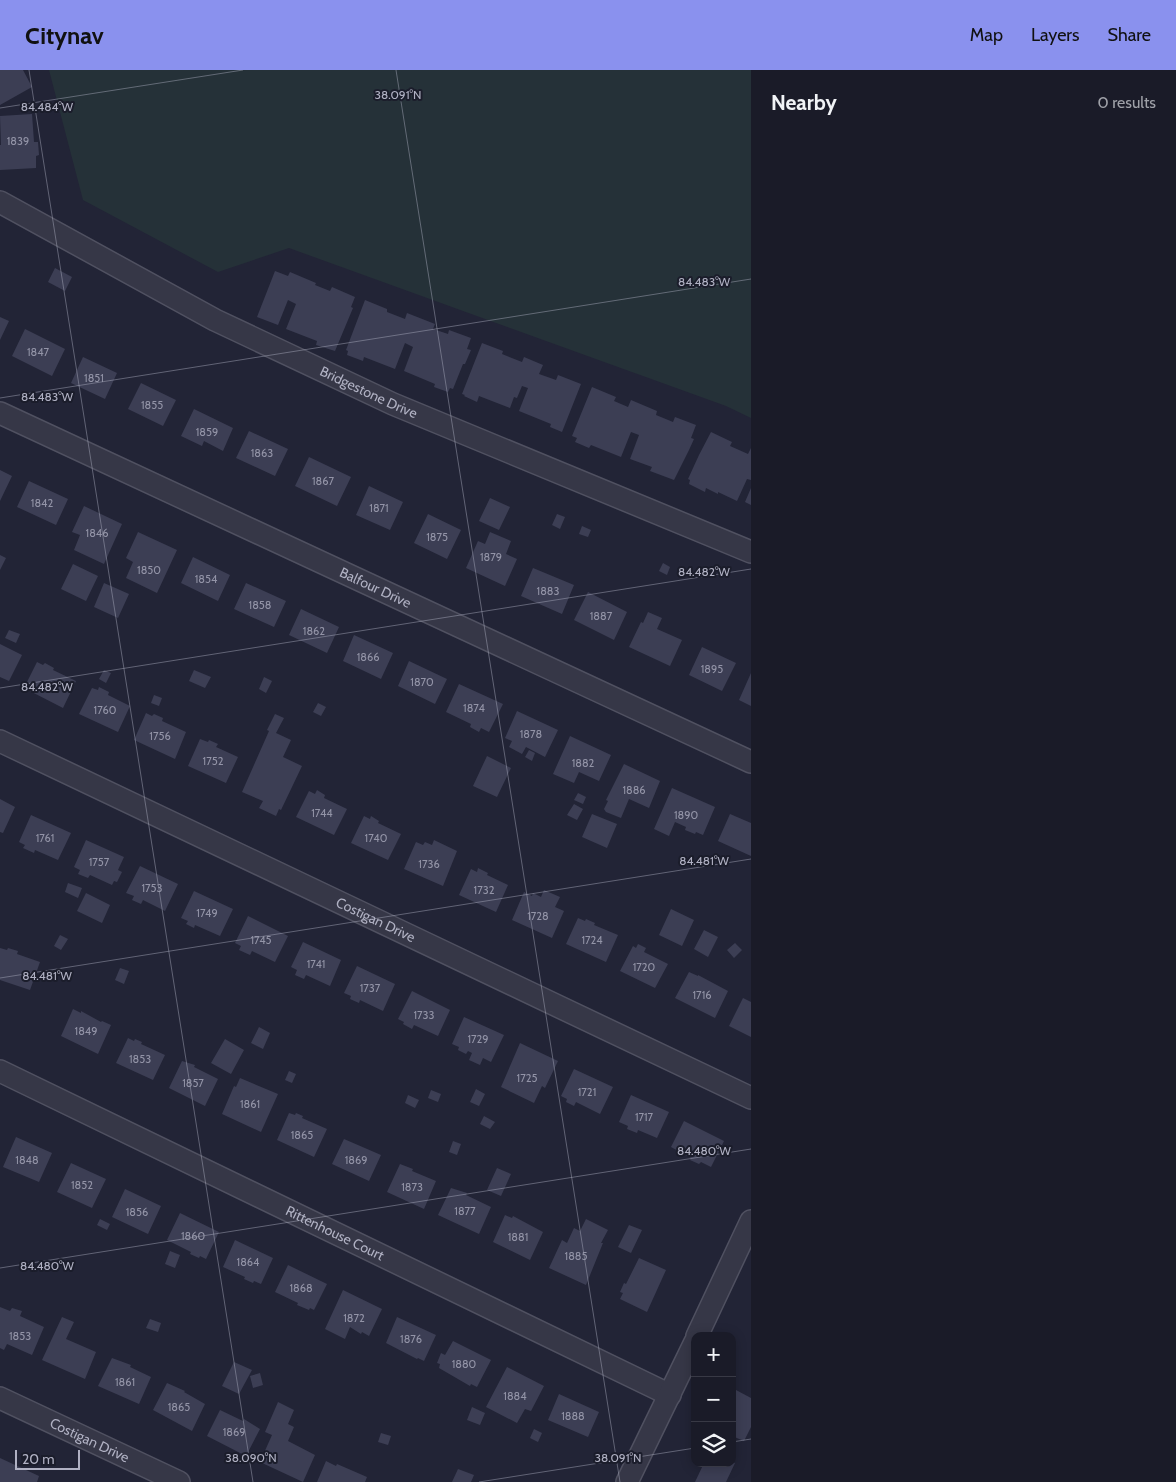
<!DOCTYPE html>
<meta charset="utf-8">
<style>
body{margin:0;font-family:Cabin,sans-serif;background:#232430;color:#f1f3f6}
.controls{position:absolute;right:15px;bottom:15px;display:grid;overflow:hidden;border-radius:10px;box-shadow:0 2px 12px #0003}
.controls button{width:45px;height:45px;display:grid;place-items:center;padding:0;border:0;border-bottom:1px solid #383945;background:#1a1b28;color:#f1f3f6;font:25px sans-serif}
.scale{position:absolute;left:15px;bottom:12px;width:65px;box-sizing:border-box;padding-left:5px;border:2px solid #b0b1c3;border-top:0;font-size:14px;line-height:18px;white-space:nowrap;color:#b0b1c3;-webkit-text-stroke:4px #1b1d2b;paint-order:stroke}
.list{margin:0;padding:0;list-style:none}
h2{display:flex;justify-content:space-between;align-items:center;height:65px;margin:0;padding:0 20px;font-size:21px}
h2 small{font-size:16px;font-weight:400;color:#9fa1a8}
.icon{flex:none;width:28px;height:28px;fill:none;stroke:currentColor;stroke-width:2;stroke-linecap:round;stroke-linejoin:round}
.map{position:relative;flex:none;width:751px;height:1412px;overflow:hidden}
header{display:flex;align-items:center;gap:30px;box-sizing:border-box;height:70px;padding:0 25px;background:#8a91ee;color:#111}
header strong{font-size:24px}
nav{display:flex;gap:28px;margin-inline-start:auto;font-size:18px}
main{display:flex}
aside{flex:1;background:#1a1b28}
.map>svg:first-child{display:block}
.green{fill:#253138}
.building{fill:#3c3e54}
.lines{fill:none;stroke-linecap:round;stroke-linejoin:round}
.minor-casing{stroke:#505161;stroke-width:24}
.minor{stroke:#363747;stroke-width:21}
.ticks{fill:none;stroke:#b0b1c3;stroke-width:1;stroke-opacity:0.45}
.labels{text-anchor:middle;dominant-baseline:central;stroke-width:4;stroke-linejoin:round;paint-order:stroke}
.number-label{font-size:11px;fill:#9394a7}
.street-label{font-size:14px;fill:#b0b1c3;stroke:#1b1d2b}
.ticks-label{font-size:12px;text-anchor:middle;fill:#b0b1c3;stroke:#1b1d2b;stroke-width:4;stroke-linejoin:round;paint-order:stroke}
</style>
<header>
<strong>Citynav</strong>
<nav><a>Map</a><a>Layers</a><a>Share</a></nav>
</header>
<main>
<div class="map">
<svg width="751" height="1412" viewBox="0 0 751 1412">
<rect width="100%" height="100%" fill="#222436"/>
<!-- green -->
<path class="green" d="M49,0H751V348L726,336L289,178L218,202L83,130Z"/>
<!-- building -->
<path class="building" d="M0,0H23L32,17L0,35Z
M32,44L34,72H38L39,85L36,86V98L0,100V75H1L0,46Z
M55,198L72,207L65,221L48,212Z
M275,201L288,206L290,202L316,213L315,215L330,221L332,217L355,227L351,237L353,238L335,281L316,275L317,271L286,259L296,234L288,230L278,255L257,247Z
M365,230L387,239V242L405,249L407,243L435,254L433,259L448,264L449,260L471,268L467,279L471,280L465,294H463L453,319L450,318L448,322L434,317L435,314L404,301L413,277L405,273L395,299L364,287L363,291L347,285L348,281L346,280Z
M0,247L9,251L0,270Z
M25,259L65,279L52,306L12,286Z
M482,273L503,281L502,284L522,292L524,287L543,295L539,304L556,310L558,305L581,314L562,362L550,357L551,354L519,341L528,318L522,316L517,328L514,327L510,338L479,326L477,332L464,326L465,325L462,324Z
M83,287L117,303L105,329L71,313Z
M141,313L176,330L163,356L128,339Z
M592,317L616,327L614,331L628,337L631,330L657,341L656,345L673,352L675,347L696,355L691,368L694,369L689,380L674,410L650,401L652,397L630,389L639,365L631,362L621,387L591,375L589,378L575,372L577,368L572,366Z
M194,339L233,358L223,381L204,371L202,376L181,366Z
M249,361L288,379L275,406L236,388Z
M711,362L732,372L730,376L748,384L751,378V410L747,409L737,431L718,422V424L706,418L705,422L689,414L690,410L688,409L699,385Z
M309,387L351,407L337,436L295,416Z
M0,400L12,406L0,431Z
M29,411L68,429L56,455L17,437Z
M369,416L403,432L390,460L356,445Z
M751,418V435L745,432Z
M490,428L510,437L499,460L479,451Z
M84,436L122,454L104,494L74,480L80,465L72,462Z
M428,444L461,460L447,489L414,473Z
M557,444L565,447L560,459L552,455Z
M582,456L591,460L588,467L579,464Z
M138,462L177,480L157,523L126,508L133,492L126,488Z
M490,462L511,471L506,484L517,489L505,516L466,498L478,471L485,474Z
M0,485L6,488L0,500Z
M193,487L230,505L218,531L181,513Z
M663,493L670,497L667,505L659,501Z
M73,494L98,506L86,531L61,519Z
M533,498L574,515L562,544L521,526Z
M104,513L129,524L118,548L94,537Z
M246,513L286,531L274,557L234,539Z
M588,522L627,542L614,570L574,550Z
M301,539L339,557L327,583L289,565Z
M648,542L662,548L657,559L682,570L670,596L629,577L641,552L643,553Z
M9,560L20,564L16,573L5,568Z
M354,565L393,583L381,609L343,591Z
M0,574L22,585L9,611L0,607Z
M702,577L736,593L722,621L689,605Z
M409,591L447,609L435,634L398,616Z
M37,592L43,595L45,593L54,598L53,600L76,611L63,638L24,618Z
M104,600L111,603L106,613L99,609Z
M194,600L211,607L205,618L189,611Z
M751,603V636L739,630Z
M264,607L272,611L266,623L259,619Z
M459,614L503,634L489,662L481,658L479,662L470,657L471,654L446,642Z
M99,617L109,622L108,625L130,636L118,662L79,644L92,618L98,620Z
M154,625L162,628L159,636L151,633Z
M318,633L326,637L321,646L313,642Z
M517,641L558,660L545,687L526,677L522,684L509,677L512,671L505,668Z
M146,643L152,646L154,644L163,648L162,651L186,662L175,689L134,670Z
M275,644L284,648L276,663L291,670L283,687L302,696L281,740L279,739L276,746L259,738L263,731L242,722L269,661L267,660Z
M570,666L611,685L599,711L579,702L574,713L553,704Z
M200,669L208,672L209,670L218,674L216,677L238,687L226,713L188,696Z
M529,680L535,683L532,691L525,687Z
M487,686L511,698L497,727L473,716Z
M624,694L660,711L649,738L629,729L621,748L606,742L604,739L608,731L606,730Z
M672,718L715,737L703,765L696,762L695,764L685,760L686,757L675,752L669,766L654,759Z
M317,720L325,725L324,728L347,739L334,765L296,747L309,721L315,724Z
M578,723L586,727L583,734L574,730Z
M0,729L15,737L3,763L0,762Z
M574,734L583,739L577,750L567,745Z
M592,744L617,754L607,778L582,767Z
M730,744L751,753V786L718,771Z
M31,745L71,763L58,790L35,780L34,783L23,778L25,775L19,772Z
M364,746L370,749L371,746L379,751L378,753L401,764L388,790L351,773Z
M86,770L124,787L118,800L122,802L117,812L114,811L112,815L90,805L88,808L78,804L80,800L74,797Z
M434,770L457,781L443,816L404,799L416,772L423,775L425,772L432,775Z
M140,796L178,814L165,841L143,830L141,834L132,830L134,826L126,823Z
M478,798L488,803L487,805L508,815L496,842L459,825L471,799L477,802Z
M68,813L82,818L78,828L65,822Z
M544,820L560,827L555,837L564,841L552,868L512,850L524,822L532,826L533,823L541,827Z
M194,821L233,839L220,866L195,855L194,858L186,854L188,851L181,848Z
M86,823L110,835L102,853L77,841Z
M671,839L694,850L682,876L659,865Z
M248,846L288,866L275,892L252,881L250,885L239,880L241,876L235,873Z
M578,848L585,851L586,849L595,853L594,855L618,865L606,892L566,874Z
M704,860L718,867L708,887L694,879Z
M60,865L68,869L61,880L54,876Z
M303,872L341,890L330,916L306,905L304,909L295,905L297,900L291,897Z
M735,873L742,880L734,888L727,880Z
M638,874L646,878L644,882L668,894L655,918L620,901L633,876L636,878Z
M0,878L7,880L8,878L18,881L17,884L40,892L30,920L0,910Z
M357,896L395,914L383,941L360,930L359,933L350,929L351,926L344,923Z
M120,898L129,901L124,914L115,910Z
M689,902L698,906V905L728,921L715,948L675,928Z
M412,921L450,940L438,966L414,955L412,959L403,954L404,952L398,949Z
M743,928L751,932V967L729,956Z
M73,939L81,943V941L101,952L102,951L111,955L98,984L61,966Z
M464,947L504,965L491,992L483,988L480,995L469,990L472,983L468,981L466,984L458,980L459,977L452,974Z
M259,957L270,963L263,979L251,973Z
M128,968L134,971L135,969L142,972L141,974L165,985L153,1010L116,993Z
M225,969L244,980L231,1004L211,993Z
M520,973L558,991L545,1018L542,1016L534,1033L501,1017Z
M182,991L195,995L194,997L218,1009L205,1036L169,1018Z
M574,999L613,1017L600,1044L576,1032L574,1036L566,1032L567,1029L561,1026Z
M289,1001L296,1004L292,1013L285,1010Z
M240,1008L278,1024L261,1062L222,1044L234,1016L236,1017Z
M476,1019L485,1024L479,1036L470,1032Z
M431,1020L441,1024L438,1032L428,1028Z
M408,1025L419,1030L415,1038L405,1033Z
M631,1025L669,1042L657,1068L638,1060L637,1063L627,1059L628,1056L619,1052Z
M289,1043L295,1045L296,1043L303,1046L302,1048L327,1059L314,1087L277,1070Z
M484,1046L495,1052L490,1059L480,1054Z
M684,1051L724,1071L711,1097L701,1092L699,1094L690,1090L691,1088L671,1077Z
M16,1067L52,1083L39,1112L3,1097Z
M344,1069L381,1085L369,1111L332,1094Z
M453,1071L461,1074L457,1085L449,1082Z
M71,1093L106,1109L92,1138L57,1122Z
M400,1094L413,1099L412,1101L436,1111L424,1139L387,1122Z
M497,1098L511,1104L501,1126L487,1120Z
M451,1118L467,1123L466,1125L491,1137L479,1164L438,1145Z
M125,1119L161,1136L148,1164L112,1147Z
M180,1143L219,1162L206,1189L200,1186L199,1188L190,1184L191,1182L167,1170Z
M505,1145L512,1148L513,1146L543,1162L530,1190L493,1172Z
M100,1149L110,1154L107,1160L97,1155Z
M586,1149L608,1160L601,1173H603L586,1215L549,1198L562,1170L567,1173L574,1158L580,1161Z
M629,1155L642,1160L631,1183L618,1177Z
M235,1170L273,1188L261,1214L254,1211L253,1213L244,1209L245,1207L223,1197Z
M170,1181L180,1185L175,1198L165,1194Z
M639,1188L666,1200L647,1242L620,1229L623,1223L620,1222L624,1213L626,1214Z
M288,1195L327,1214L314,1240L310,1238L309,1240L297,1235L298,1233L275,1222Z
M343,1220L382,1239L369,1266L362,1262L361,1264L350,1257L345,1269L325,1259Z
M0,1237L10,1241L12,1238L22,1241L20,1246L44,1257L32,1285L7,1274L4,1280L0,1278Z
M62,1247L74,1252L66,1269L96,1282L85,1309L42,1290Z
M397,1247L436,1265L424,1291L418,1288L417,1289L386,1273Z
M150,1249L161,1253L158,1262L146,1258Z
M453,1271L491,1290L477,1317L471,1314L470,1316L439,1298L440,1294L437,1293L441,1283L445,1285Z
M112,1288L131,1295L130,1297L151,1307L139,1334L98,1316Z
M234,1292L252,1300L239,1324L222,1316Z
M507,1297L544,1316L531,1341L525,1339L517,1353L486,1337Z
M260,1303L263,1315L253,1318L250,1306Z
M167,1313L185,1321L184,1322L205,1334L192,1361L153,1340Z
M736,1320L751,1328V1357L744,1371L732,1366V1327Z
M559,1324L599,1342L588,1367L548,1350Z
M278,1332L294,1340L288,1354L294,1357L288,1371L315,1385L303,1412L260,1392L272,1365L265,1362Z
M472,1337L485,1343L480,1355L467,1350Z
M220,1340L243,1351L244,1349L260,1359L246,1386L207,1366Z
M534,1359L542,1363L538,1372L530,1368Z
M381,1363L391,1366L388,1375L378,1372Z
M0,1388L39,1406L37,1412H0Z
M326,1391L336,1396L337,1394L367,1407L365,1412H317Z
M732,1392L735,1393L726,1412H695L704,1393H732Z
M458,1399L474,1405L471,1412H452Z"/>
<g class="lines">
<defs>
<g id="minor">
<path id="s1" d="M0,132L215,250L393,334L751,482"/>
<path id="s2" d="M0,343L751,692"/>
<path id="s3" d="M0,671L751,1028"/>
<path id="s4" d="M0,1001L670,1325"/>
<path d="M697,1266L751,1151"/>
<path id="s5" d="M0,1328L179,1412"/>
<path d="M627,1412L695,1272"/>
</g>
</defs>
<!-- minor casing -->
<use href="#minor" class="minor-casing"/>
<!-- minor -->
<use href="#minor" class="minor"/>
</g>
<!-- ticks -->
<path class="ticks" d="M29,0L253,1412M396,0L620,1412M0,38L243,0M0,328L751,209M0,618L751,499M0,908L751,789M0,1198L751,1079M732,1372L751,1369M479,1412L695,1378"/>
<g class="labels">
<!-- number labels -->
<g class="number-label">
<text x="18" y="71">1839</text>
<text x="38" y="282">1847</text>
<text x="94" y="308">1851</text>
<text x="152" y="335">1855</text>
<text x="207" y="362">1859</text>
<text x="262" y="383">1863</text>
<text x="323" y="411">1867</text>
<text x="42" y="433">1842</text>
<text x="379" y="438">1871</text>
<text x="97" y="463">1846</text>
<text x="437" y="467">1875</text>
<text x="491" y="487">1879</text>
<text x="149" y="500">1850</text>
<text x="206" y="509">1854</text>
<text x="548" y="521">1883</text>
<text x="260" y="535">1858</text>
<text x="601" y="546">1887</text>
<text x="314" y="561">1862</text>
<text x="368" y="587">1866</text>
<text x="712" y="599">1895</text>
<text x="422" y="612">1870</text>
<text x="474" y="638">1874</text>
<text x="105" y="640">1760</text>
<text x="531" y="664">1878</text>
<text x="160" y="666">1756</text>
<text x="213" y="691">1752</text>
<text x="583" y="693">1882</text>
<text x="634" y="720">1886</text>
<text x="322" y="743">1744</text>
<text x="686" y="745">1890</text>
<text x="45" y="768">1761</text>
<text x="376" y="768">1740</text>
<text x="99" y="792">1757</text>
<text x="429" y="794">1736</text>
<text x="152" y="818">1753</text>
<text x="484" y="820">1732</text>
<text x="207" y="843">1749</text>
<text x="538" y="846">1728</text>
<text x="261" y="870">1745</text>
<text x="592" y="870">1724</text>
<text x="316" y="894">1741</text>
<text x="644" y="897">1720</text>
<text x="370" y="918">1737</text>
<text x="702" y="925">1716</text>
<text x="424" y="945">1733</text>
<text x="86" y="961">1849</text>
<text x="478" y="969">1729</text>
<text x="140" y="989">1853</text>
<text x="527" y="1008">1725</text>
<text x="193" y="1013">1857</text>
<text x="587" y="1022">1721</text>
<text x="250" y="1034">1861</text>
<text x="644" y="1047">1717</text>
<text x="302" y="1065">1865</text>
<text x="27" y="1090">1848</text>
<text x="356" y="1090">1869</text>
<text x="82" y="1115">1852</text>
<text x="412" y="1117">1873</text>
<text x="465" y="1141">1877</text>
<text x="137" y="1142">1856</text>
<text x="193" y="1166">1860</text>
<text x="518" y="1167">1881</text>
<text x="576" y="1186">1885</text>
<text x="248" y="1192">1864</text>
<text x="301" y="1218">1868</text>
<text x="354" y="1248">1872</text>
<text x="20" y="1266">1853</text>
<text x="411" y="1269">1876</text>
<text x="464" y="1294">1880</text>
<text x="125" y="1312">1861</text>
<text x="515" y="1326">1884</text>
<text x="179" y="1337">1865</text>
<text x="573" y="1346">1888</text>
<text x="234" y="1362">1869</text>
</g>
<!-- street labels -->
<g class="street-label">
<text stroke="none"><textPath href="#s1" startOffset="415">Bridgestone Drive</textPath></text>
<text stroke="none"><textPath href="#s2" startOffset="414">Balfour Drive</textPath></text>
<text stroke="none"><textPath href="#s3" startOffset="416">Costigan Drive</textPath></text>
<text stroke="none"><textPath href="#s4" startOffset="372">Rittenhouse Court</textPath></text>
<text stroke="none"><textPath href="#s5" startOffset="99">Costigan Drive</textPath></text>
</g>
</g>
<g class="ticks-label">
<text x="398" y="29">38.091°N</text>
<text x="47" y="41">84.484°W</text>
<text x="704" y="216">84.483°W</text>
<text x="47" y="331">84.483°W</text>
<text x="704" y="506">84.482°W</text>
<text x="47" y="621">84.482°W</text>
<text x="704" y="795">84.481°W</text>
<text x="47" y="910">84.481°W</text>
<text x="704" y="1085">84.480°W</text>
<text x="47" y="1200">84.480°W</text>
<text x="251" y="1392">38.090°N</text>
<text x="618" y="1392">38.091°N</text>
</g>
</svg>
<div class="controls">
<button>+</button>
<button>−</button>
<button><svg class="icon" aria-label="layers" viewBox="0 0 24 24"><path d="M12 4l9 5-9 5-9-5zM3 14l9 5 9-5"/></svg></button>
</div>
<div class="scale">20 m</div>
</div>
<aside>
<h2>Nearby<small>0 results</small></h2>
<ul class="list">
</ul>
</aside>
</main>
